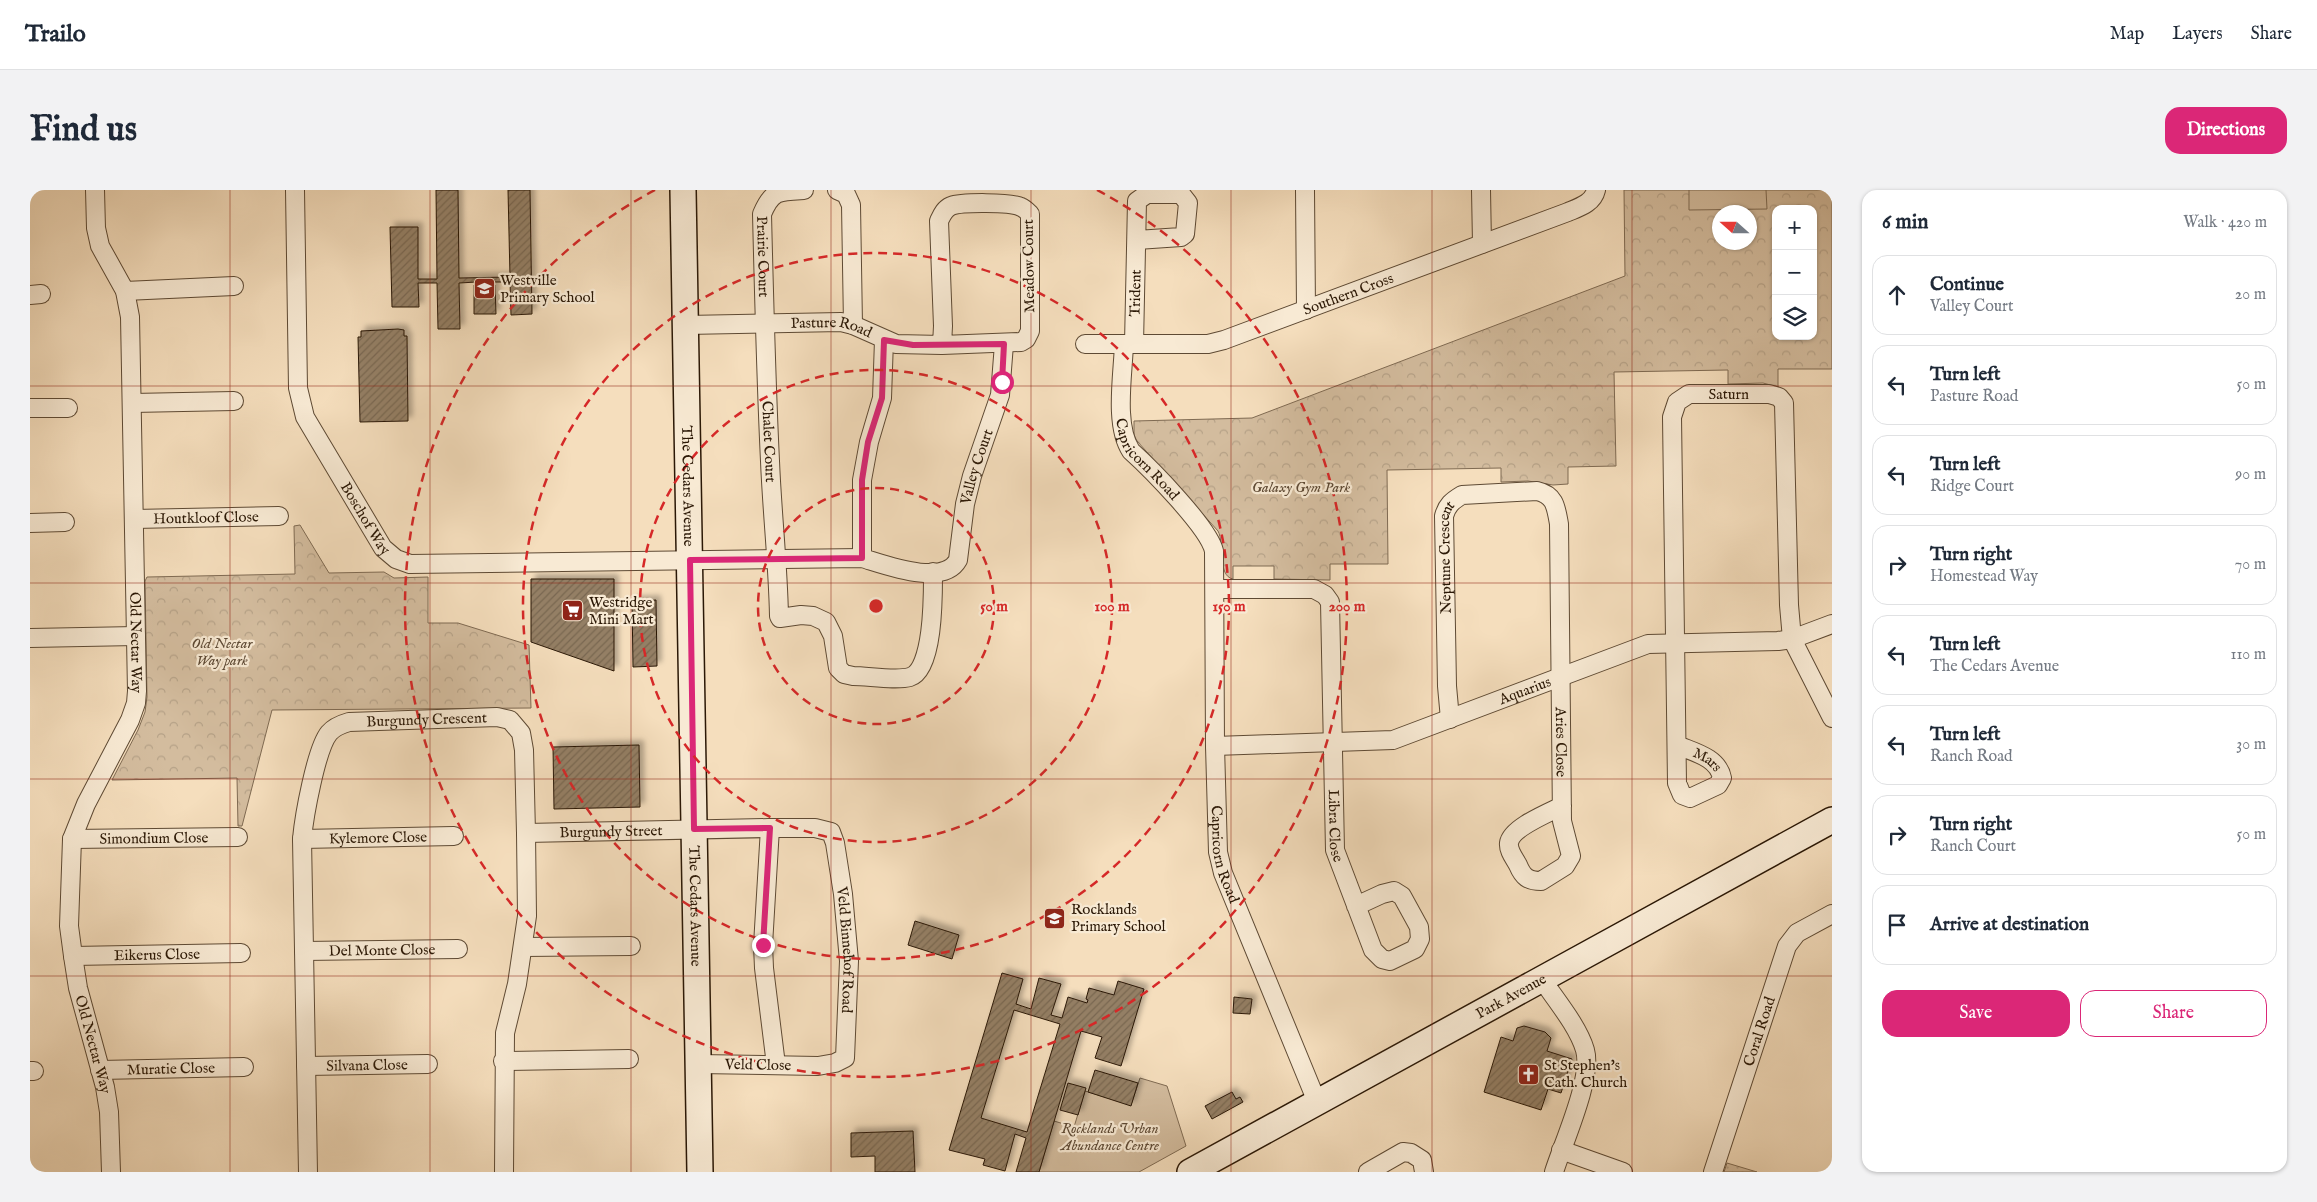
<!DOCTYPE html>
<meta charset="utf-8">
<style>
body{margin:0;font-family:"IM FELL English",serif;background:#f2f2f3;color:#1f2937}
.controls{position:absolute;right:15px;top:15px;display:grid;overflow:hidden;border-radius:10px;box-shadow:0 1px 4px #0004}
.controls button{width:45px;height:45px;display:grid;place-items:center;padding:0;border:0;border-bottom:1px solid #e0e1e3;background:#fff;color:#1f2937;font:25px sans-serif}
.compass{position:absolute;left:1682px;top:15px;width:45px;height:45px;border-radius:50%;background:#fff;box-shadow:0 1px 4px #0004;rotate:291deg}
.stop{position:absolute;width:15px;height:15px;margin:-11px;border:4px solid #db2777;border-radius:50%;background:#fff}
.stop.end{background:#db2777;border-color:#fff;box-shadow:0 1px 5px #0008}
.list{margin:0;padding:0;list-style:none}
h2{display:flex;justify-content:space-between;align-items:center;height:65px;margin:0;padding:0 20px;font-size:21px}
h2 small{font-size:16px;font-weight:400;color:#747a83}
.list li{display:grid;grid-template-columns:32px 1fr auto;gap:15px;align-items:center;box-sizing:border-box;height:80px;margin:0 10px 10px;padding:0 10px;border:1px solid #e0e1e3;border-radius:15px}
.list b{display:block;font-size:19px;white-space:nowrap}
.list p{margin:0;font-size:16px;white-space:nowrap;color:#747a83}
.list em{font-size:16px;font-style:normal;color:#747a83}
.actions{display:flex;gap:10px;padding:15px 20px}
.actions a{flex:1;padding:11px 0;border:1px solid #db2777;border-radius:15px;text-align:center;font-size:18px;color:#db2777}
.actions .main{background:#db2777;color:#fff}
.icon{flex:none;width:28px;height:28px;fill:none;stroke:currentColor;stroke-width:2;stroke-linecap:round;stroke-linejoin:round}
.map{position:relative;flex:none;width:1802px;height:982px;overflow:hidden;border-radius:15px}
header{display:flex;align-items:center;gap:30px;box-sizing:border-box;height:70px;padding:0 25px;background:#fff;border-bottom:1px solid #e0e1e3}
header strong{font-size:24px}
nav{display:flex;gap:28px;margin-inline-start:auto;font-size:18px}
.intro{display:flex;align-items:center;justify-content:space-between;box-sizing:border-box;height:120px;padding:0 30px}
h1{margin:0;font-size:35px}
.button{padding:12px 22px;border-radius:15px;background:#db2777;color:#fff;font-size:18px;font-weight:700}
main{display:flex;gap:30px;padding:0 30px}
aside{flex:1;background:#fff;border-radius:15px;box-shadow:0 1px 4px #0004}
.map>svg:first-child{display:block}
.grass{fill:url(#grass-dots);stroke:#7f6a52}
.park{fill:url(#park-crowns);stroke:#7f6a52;fill-rule:evenodd}
.garden{fill:#d3bc9e;stroke:#7f6a52}
.building{fill:url(#building-hatch);stroke:#2b1806;fill-rule:evenodd;filter:url(#shadow)}
.lines{fill:none;stroke-linecap:round;stroke-linejoin:round}
.street-casing{stroke:#5e4a34;stroke-width:20}
.secondary-casing{stroke:#2b1806;stroke-width:28}
.street{stroke:#f8ead4;stroke-width:18}
.secondary{stroke:#f8ead4;stroke-width:25}
.route{stroke:#db2777;stroke-width:6}
.grid{fill:none;stroke:#8f2418;stroke-width:1;stroke-opacity:0.55}
.ring{fill:none;stroke:#d62828;stroke-width:2.5;stroke-dasharray:9 6}
.labels{text-anchor:middle;dominant-baseline:central;stroke-width:4.5;stroke-linejoin:round;paint-order:stroke}
.street-label{font-size:15px;fill:#2b1806;stroke:#f8ead4}
.poi-label{font-size:15px;fill:#2b1806;stroke:#f8ead4;text-anchor:start}
.park-label{font-size:15px;font-style:italic;fill:#5d4934;stroke:#f8ead4}
.centre{fill:#d62828;stroke:#f8ead4;stroke-width:2.5}
.ring-label{font-size:15px;text-anchor:middle;font-weight:bold;fill:#d62828;stroke:#f8ead4;stroke-width:4.5;stroke-linejoin:round;paint-order:stroke}
</style>
<header>
<strong>Trailo</strong>
<nav><a>Map</a><a>Layers</a><a>Share</a></nav>
</header>
<div class="intro"><h1>Find us</h1><a class="button">Directions</a></div>
<main>
<div class="map">
<svg width="1802" height="982" viewBox="0 0 1802 982">
<defs>
<pattern id="grass-dots" width="8" height="8" patternUnits="userSpaceOnUse" patternTransform="scale(1.25)"><rect width="8" height="8" fill="#d3bc9e"/><path d="M2 2h.1M6 6h.1" fill="none" stroke="#b5a187" stroke-width="1.8" stroke-linecap="round"/></pattern>
<pattern id="park-crowns" width="20" height="18" patternUnits="userSpaceOnUse" patternTransform="scale(1.25)"><rect width="20" height="18" fill="#d3bc9e"/><path d="M2 6a3 3 0 1 1 6 0M12 15a3 3 0 1 1 6 0" fill="none" stroke="#b5a187"/></pattern>
<pattern id="building-hatch" width="6" height="6" patternUnits="userSpaceOnUse" patternTransform="scale(1.25)"><rect width="6" height="6" fill="#947f65"/><path d="M-1 1l2-2M0 6l6-6M5 7l2-2" fill="none" stroke="#796751"/></pattern>
<filter id="shadow"><feDropShadow dx="4.5" dy="-4.5" stdDeviation="2.5" flood-color="#0004"/></filter>
</defs>
<rect width="100%" height="100%" fill="#f5debd"/>
<filter id="stains"><feTurbulence type="fractalNoise" baseFrequency=".004" numOctaves="4"/><feColorMatrix values="0 0 0 0 .2 0 0 0 0 .09 0 0 0 0 .02 0 0 0 .5 -.17"/></filter>
<radialGradient id="worn" r=".72"><stop offset=".6" stop-color="#630" stop-opacity="0"/><stop offset="1" stop-color="#630" stop-opacity=".3"/></radialGradient>
<!-- grass -->
<path class="grass" d="M1697,973L1727,982H1694Z"/>
<!-- park -->
<path class="park" d="M1594,0H1802V179H1748V197L1733,193L1698,194V180L1584,182L1586,276L1538,277V294L1523,295L1498,291L1471,292V278L1357,280L1358,374H1300V390L1244,389V376H1203V389C1187,386 1195,354 1188,341L1107,251L1104,245V231L1222,228L1595,86ZM1746,19H1783V146H1746ZM1690,22H1720V52H1690Z
M270,335L299,383L354,382L364,388L398,387V433H428L499,455L501,518L242,520L212,636H208L207,588L82,590L108,540L115,522L117,507L115,391L117,387L265,384L264,336Z"/>
<!-- garden -->
<path class="garden" d="M1659,0H1736L1737,19L1659,20Z
M1110,888L1137,896L1156,956L1109,982H1009L1024,931L1044,937L1055,901L1101,915Z"/>
<!-- building -->
<path class="building" d="M406,0H428L429,88L480,87L478,0H500L502,124L481,125L480,92H462V95H465L466,124H444V95H447V92L429,93L430,139H408L407,93H388L389,117H362L360,37H388V89H407Z
M368,139L374,140V146H377L378,231L330,232L328,147H331V141Z
M501,389H584V481L501,452Z
M626,410L627,476L603,477L602,411Z
M609,555L610,617L524,619L523,557Z
M885,731L929,745L922,769L878,755Z
M972,783L993,789L986,814L1001,819L1009,788L1031,794L1021,825L1032,828L1038,807L1057,813L1058,810L1056,809L1059,798L1084,805L1088,791L1114,799L1091,876L1065,868L1072,847L1051,841L1009,982H986L996,948L985,944L975,981L953,975L955,969L919,960ZM984,820L1030,834L997,942L951,928Z
M1204,807L1222,809L1220,824L1203,823Z
M1494,836L1515,842L1521,848L1517,861L1542,869L1531,903L1518,899L1511,920L1454,902L1471,847L1483,851L1487,838Z
M1065,880L1108,893L1101,916L1058,902Z
M1038,893L1056,898L1048,925L1030,920Z
M1202,902L1206,909L1210,907L1213,912L1182,929L1175,916Z
M883,941L885,982H845V966L821,967V943Z"/>
<g class="lines">
<defs>
<g id="street">
<path id="s1" d="M65,0L66,38L70,56L95,101L100,127L107,501L106,513L100,530L56,614L42,649L39,736L43,766L48,798L75,897L79,922L81,982"/>
<path id="s2" d="M265,0L268,198L275,227L353,358L366,369L380,374L832,368C856,375 913,397 928,370L935,314L942,286L970,205L974,154"/>
<path id="s3" d="M774,0C749,1 742,0 732,24C734,106 736,189 740,271C742,322 748,374 749,426L750,428L771,425L783,426L796,432L803,446L808,478L814,484L823,486C838,486 866,491 880,487C904,480 903,403 903,382"/>
<path d="M807,0L816,4L821,15L823,135"/>
<path d="M1275,0L1276,120"/>
<path d="M1451,0L1452,54"/>
<path d="M95,101L204,96"/>
<path d="M0,105L11,104"/>
<path id="s4" d="M656,135L811,132L823,135L866,154L912,155L991,152L996,149L1000,141V24C997,21 994,18 991,17C981,12 931,12 921,16C914,19 912,25 909,31L913,136L912,155"/>
<path id="s5" d="M1055,154H1178L1194,150L1538,22C1550,17 1563,13 1566,0"/>
<path id="s6" d="M1094,154C1093,185 1084,235 1101,261C1121,279 1179,338 1184,361L1185,556L1188,662L1193,683L1287,912"/>
<path id="s7" d="M1104,154L1107,11L1117,4H1151L1158,13L1155,44L1151,47L1107,50"/>
<path d="M102,213L204,211"/>
<path d="M0,218H38"/>
<path id="s8" d="M104,329L249,326"/>
<path d="M0,333L35,332"/>
<path d="M832,368V290L839,252L852,208L854,150"/>
<path id="s9" d="M1185,399H1284L1295,405L1300,412L1305,660L1343,760L1352,769L1360,771L1385,759L1390,749L1389,737L1372,706L1364,701L1352,704L1326,716"/>
<path d="M0,448L106,446"/>
<path id="s10" d="M1420,529L1417,496L1414,326C1417,315 1422,311 1432,305L1507,301C1525,305 1526,317 1529,334L1532,631L1541,666L1535,676L1511,691C1498,691 1493,687 1488,675C1485,669 1478,661 1479,653C1481,638 1518,623 1532,616"/>
<path id="s11" d="M1647,555C1663,562 1688,567 1692,588L1688,595L1660,608L1652,605L1647,593L1642,227L1647,212L1659,204H1739L1749,207L1754,213L1759,415L1762,449L1802,528"/>
<path id="s12" d="M1185,556L1363,550L1618,454L1748,451L1762,449L1802,434"/>
<path d="M740,638L733,755L734,778L746,875"/>
<path id="s13" d="M496,643L740,638H785L801,642L805,653L813,704L819,771L815,868L805,873L788,876L668,874"/>
<path id="s14" d="M42,649L208,647"/>
<path id="s15" d="M272,649L424,646"/>
<path d="M493,757L601,756"/>
<path id="s16" d="M274,761L428,759"/>
<path id="s17" d="M43,766L211,763"/>
<path d="M1511,788C1525,809 1548,836 1555,860C1563,888 1533,953 1524,982"/>
<path d="M473,871L599,869"/>
<path id="s18" d="M276,876L398,874"/>
<path id="s19" d="M70,880L214,877"/>
<path d="M0,881H4"/>
<path d="M1531,960L1593,982"/>
<path id="s20" d="M278,982L272,649C274,627 286,559 299,543C304,537 312,534 319,532L467,527L480,530L491,543L494,560L496,643L497,726L487,794L475,843L474,982"/>
<path d="M1338,982L1373,962L1381,963L1392,970L1394,982"/>
<path id="s21" d="M1683,982L1757,756L1767,743L1802,724"/>
</g>
<g id="secondary">
<path id="s22" d="M653,0L670,982"/>
<path id="s23" d="M1160,982L1802,630"/>
</g>
</defs>
<!-- street casing -->
<use href="#street" class="street-casing"/>
<!-- secondary casing -->
<use href="#secondary" class="secondary-casing"/>
<!-- street -->
<use href="#street" class="street"/>
<!-- secondary -->
<use href="#secondary" class="secondary"/>
</g>
<g class="lines">
<!-- route -->
<path class="route" d="M733,755L740,638L664,639L660,370L832,368V290L838,252L852,208L854,150L883,155L974,154L972,192"/>
</g>
<!-- grid -->
<path class="grid" d="M200,0V982M400,0V982M601,0V982M801,0V982M1001,0V982M1201,0V982M1402,0V982M1602,0V982M0,196H1802M0,393H1802M0,589H1802M0,786H1802"/>
<!-- distance rings -->
<g class="ring">
<circle cx="846" cy="416" r="118"/>
<circle cx="846" cy="416" r="236"/>
<circle cx="846" cy="416" r="353"/>
<path d="M1067 0A471 471 0 1 1 625 0"/>
</g>
<!-- icons -->
<defs>
<symbol id="school-square" viewBox="-11 -11 22 22"><rect x="-9" y="-9" width="18" height="18" rx="4" fill="#8f2418" stroke="#f8ead4"/><path d="M0-5L7-2L0 1L-7-2ZM-4 1L0 2.5L4 1V4Q0 6-4 4Z" fill="#fff"/></symbol>
<symbol id="supermarket-square" viewBox="-11 -11 22 22"><rect x="-9" y="-9" width="18" height="18" rx="4" fill="#8f2418" stroke="#f8ead4"/><path d="M-6-5.5h2.5l.6 2H6L4.5 2H-2.5L-4.4-4H-6ZM-1.5 3.2a1.3 1.3 0 1 0 .1 0ZM3 3.2a1.3 1.3 0 1 0 .1 0Z" fill="#fff"/></symbol>
<symbol id="church-square" viewBox="-11 -11 22 22"><rect x="-9" y="-9" width="18" height="18" rx="4" fill="#8f2418" stroke="#f8ead4"/><path d="M-1.2-6h2.4v3.5h3.3v2.4h-3.3V6h-2.4V-.1h-3.3v-2.4h3.3Z" fill="#fff"/></symbol>
</defs>
<g fill-rule="evenodd">
<use href="#school-square" x="442" y="86" width="25" height="25"/>
<use href="#supermarket-square" x="530" y="408" width="25" height="25"/>
<use href="#school-square" x="1012" y="716" width="25" height="25"/>
<use href="#church-square" x="1486" y="872" width="25" height="25"/>
</g>
<g class="labels">
<!-- street labels -->
<g class="street-label">
<text stroke="none"><textPath href="#s3" startOffset="96">Prairie Court</textPath></text>
<text transform="translate(999 76) rotate(-91)">Meadow Court</text>
<text stroke="none"><textPath href="#s7" startOffset="51">Trident</textPath></text>
<text stroke="none"><textPath href="#s5" startOffset="272">Southern Cross</textPath></text>
<text stroke="none"><textPath href="#s4" startOffset="146">Pasture Road</textPath></text>
<text stroke="none"><textPath href="#s11" startOffset="555">Saturn</textPath></text>
<text stroke="none"><textPath href="#s3" startOffset="281">Chalet Court</textPath></text>
<text stroke="none"><textPath href="#s6" startOffset="124">Capricorn Road</textPath></text>
<text stroke="none"><textPath href="#s2" startOffset="1062">Valley Court</textPath></text>
<text stroke="none"><textPath href="#s22" startOffset="296">The Cedars Avenue</textPath></text>
<text stroke="none"><textPath href="#s2" startOffset="346">Boschof Way</textPath></text>
<text stroke="none"><textPath href="#s8" startOffset="72">Houtkloof Close</textPath></text>
<text stroke="none"><textPath href="#s10" startOffset="162">Neptune Crescent</textPath></text>
<text stroke="none"><textPath href="#s1" startOffset="460">Old Nectar Way</textPath></text>
<text stroke="none"><textPath href="#s12" startOffset="319">Aquarius</textPath></text>
<text stroke="none"><textPath href="#s20" startOffset="544">Burgundy Crescent</textPath></text>
<text stroke="none"><textPath href="#s10" startOffset="568">Aries Close</textPath></text>
<text stroke="none"><textPath href="#s11" startOffset="34">Mars</textPath></text>
<text stroke="none"><textPath href="#s9" startOffset="344">Libra Close</textPath></text>
<text stroke="none"><textPath href="#s13" startOffset="85">Burgundy Street</textPath></text>
<text stroke="none"><textPath href="#s15" startOffset="76">Kylemore Close</textPath></text>
<text stroke="none"><textPath href="#s14" startOffset="82">Simondium Close</textPath></text>
<text stroke="none"><textPath href="#s6" startOffset="544">Capricorn Road</textPath></text>
<text stroke="none"><textPath href="#s22" startOffset="716">The Cedars Avenue</textPath></text>
<text stroke="none"><textPath href="#s16" startOffset="78">Del Monte Close</textPath></text>
<text stroke="none"><textPath href="#s13" startOffset="425">Veld Binnehof Road</textPath></text>
<text stroke="none"><textPath href="#s17" startOffset="84">Eikerus Close</textPath></text>
<text stroke="none"><textPath href="#s23" startOffset="366">Park Avenue</textPath></text>
<text stroke="none"><textPath href="#s21" startOffset="148">Coral Road</textPath></text>
<text stroke="none"><textPath href="#s1" startOffset="879">Old Nectar Way</textPath></text>
<text stroke="none"><textPath href="#s18" startOffset="61">Silvana Close</textPath></text>
<text transform="translate(728 875) rotate(1)">Veld Close</text>
<text stroke="none"><textPath href="#s19" startOffset="71">Muratie Close</textPath></text>
</g>
<!-- poi labels -->
<g class="poi-label">
<text x="470" y="90">Westville<tspan x="470" dy="17">Primary School</tspan></text>
<text x="559" y="412">Westridge<tspan x="559" dy="17">Mini Mart</tspan></text>
<text x="1041" y="719">Rocklands<tspan x="1041" dy="17">Primary School</tspan></text>
<text x="1514" y="875">St Stephen's<tspan x="1514" dy="17">Cath. Church</tspan></text>
</g>
<!-- park labels -->
<g class="park-label">
<text x="1271" y="297">Galaxy Gym Park</text>
<text x="192" y="453">Old Nectar<tspan x="192" dy="17">Way park</tspan></text>
<text x="1080" y="938">Rocklands Urban<tspan x="1080" dy="17">Abundance Centre</tspan></text>
</g>
</g>
<circle cx="846" cy="416" r="8" class="centre"/>
<g class="ring-label">
<text x="964" y="421">50 m</text>
<text x="1082" y="421">100 m</text>
<text x="1199" y="421">150 m</text>
<text x="1317" y="421">200 m</text>
</g>
<rect width="100%" height="100%" filter="url(#stains)"/>
<rect width="100%" height="100%" fill="url(#worn)"/>
</svg>
<div class="controls">
<button>+</button>
<button>−</button>
<button><svg class="icon" aria-label="layers" viewBox="0 0 24 24"><path d="M12 4l9 5-9 5-9-5zM3 14l9 5 9-5"/></svg></button>
</div>
<svg class="compass" viewBox="-18 -18 36 36"><path d="M0-13l5 13h-10z" fill="#e53935"/><path d="M0 13l5-13h-10z" fill="#747a83"/></svg>
<div class="stop" style="left:972px;top:192px"></div>
<div class="stop end" style="left:733px;top:755px"></div>
</div>
<aside>
<h2>6 min<small>Walk · 420 m</small></h2>
<ul class="list">
<li><svg class="icon" aria-label="ahead" viewBox="0 0 24 24"><path d="M12 20V5M6 11l6-6 6 6"/></svg><div><b>Continue</b><p>Valley Court</p></div><em>20 m</em></li>
<li><svg class="icon" aria-label="left" viewBox="0 0 24 24"><path d="M17 20v-9H6M10 6l-5 5 5 5"/></svg><div><b>Turn left</b><p>Pasture Road</p></div><em>50 m</em></li>
<li><svg class="icon" aria-label="left" viewBox="0 0 24 24"><path d="M17 20v-9H6M10 6l-5 5 5 5"/></svg><div><b>Turn left</b><p>Ridge Court</p></div><em>90 m</em></li>
<li><svg class="icon" aria-label="right" viewBox="0 0 24 24"><path d="M7 20v-9h11M14 6l5 5-5 5"/></svg><div><b>Turn right</b><p>Homestead Way</p></div><em>70 m</em></li>
<li><svg class="icon" aria-label="left" viewBox="0 0 24 24"><path d="M17 20v-9H6M10 6l-5 5 5 5"/></svg><div><b>Turn left</b><p>The Cedars Avenue</p></div><em>110 m</em></li>
<li><svg class="icon" aria-label="left" viewBox="0 0 24 24"><path d="M17 20v-9H6M10 6l-5 5 5 5"/></svg><div><b>Turn left</b><p>Ranch Road</p></div><em>30 m</em></li>
<li><svg class="icon" aria-label="right" viewBox="0 0 24 24"><path d="M7 20v-9h11M14 6l5 5-5 5"/></svg><div><b>Turn right</b><p>Ranch Court</p></div><em>50 m</em></li>
<li><svg class="icon" aria-label="arrive" viewBox="0 0 24 24"><path d="M6 21V4h12l-3 4 3 4H6"/></svg><div><b>Arrive at destination</b></div></li>
</ul>
<div class="actions"><a class="main">Save</a><a>Share</a></div>
</aside>
</main>
